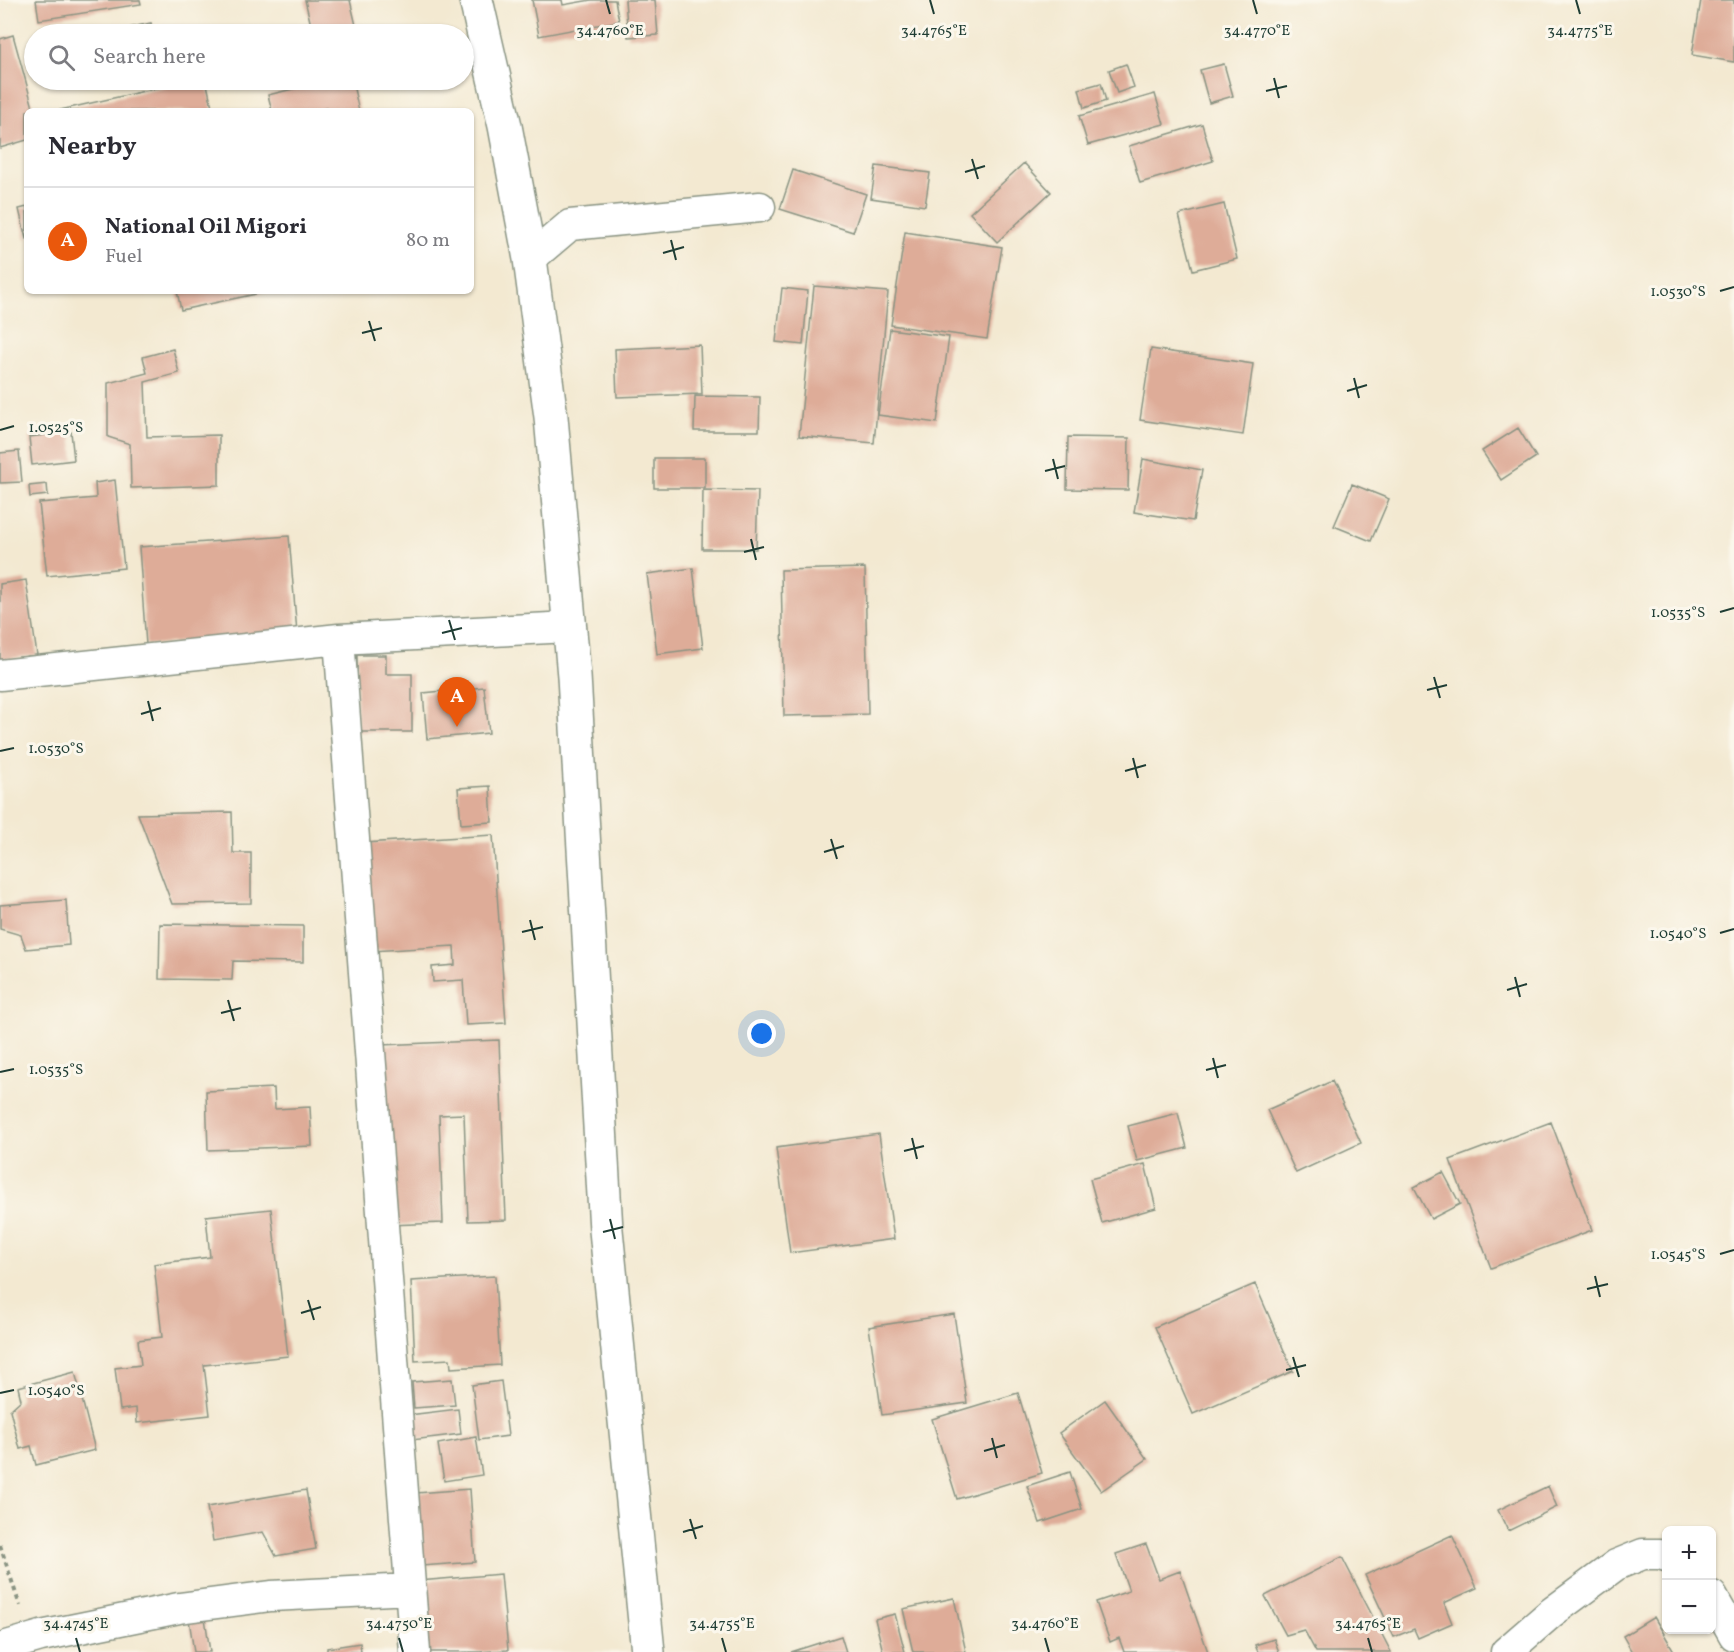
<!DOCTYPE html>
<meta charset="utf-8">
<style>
body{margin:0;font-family:Vollkorn,serif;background:#f7f7f7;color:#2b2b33}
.controls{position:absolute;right:18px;bottom:18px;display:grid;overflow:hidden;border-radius:9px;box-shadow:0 2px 4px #0004}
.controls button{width:54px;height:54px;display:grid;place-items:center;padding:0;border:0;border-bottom:2px solid #e1e1e2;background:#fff;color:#2b2b33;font:30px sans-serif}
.you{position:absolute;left:762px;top:1034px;width:21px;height:21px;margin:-15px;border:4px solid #fff;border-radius:50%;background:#1a73e8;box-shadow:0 0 0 9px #1a73e833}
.badge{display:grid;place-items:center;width:39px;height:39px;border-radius:50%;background:#ea580c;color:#fff;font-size:20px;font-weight:700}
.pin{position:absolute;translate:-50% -50px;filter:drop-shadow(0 2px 3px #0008)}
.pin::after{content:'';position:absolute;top:32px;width:21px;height:18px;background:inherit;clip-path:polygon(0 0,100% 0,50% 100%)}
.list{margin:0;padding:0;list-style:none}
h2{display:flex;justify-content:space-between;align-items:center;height:78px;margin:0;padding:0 24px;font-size:26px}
h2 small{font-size:20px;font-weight:400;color:#7c7c81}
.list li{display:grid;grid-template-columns:39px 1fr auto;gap:18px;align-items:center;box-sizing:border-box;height:108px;padding:0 24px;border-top:2px solid #e1e1e2}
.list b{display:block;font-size:22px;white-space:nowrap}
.list p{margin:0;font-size:20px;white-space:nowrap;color:#7c7c81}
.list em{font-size:20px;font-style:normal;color:#7c7c81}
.icon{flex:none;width:33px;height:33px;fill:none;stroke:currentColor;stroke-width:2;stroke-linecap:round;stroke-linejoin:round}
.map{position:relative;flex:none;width:1734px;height:1652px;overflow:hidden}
.search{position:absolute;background:#fff;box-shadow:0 2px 4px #0004;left:24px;top:24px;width:450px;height:66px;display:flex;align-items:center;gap:15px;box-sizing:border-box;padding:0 21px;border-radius:33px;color:#7c7c81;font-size:22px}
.panel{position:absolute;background:#fff;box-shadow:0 2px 4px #0004;left:24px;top:108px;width:450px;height:186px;border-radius:9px}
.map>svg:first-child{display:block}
.building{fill:#deac98}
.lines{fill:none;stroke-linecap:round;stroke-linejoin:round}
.minor-casing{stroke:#899382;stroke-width:33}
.trunk-casing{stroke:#899382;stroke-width:36}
.path{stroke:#899382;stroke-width:4;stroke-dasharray:4.5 4.5;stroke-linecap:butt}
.minor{stroke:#fff;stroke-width:30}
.trunk{stroke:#fff;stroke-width:33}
.ticks{fill:none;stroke:#1f3d34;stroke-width:2}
.ticks-label{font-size:15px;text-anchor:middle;fill:#1f3d34;stroke:#fbf7ec;stroke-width:6;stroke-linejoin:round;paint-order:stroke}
</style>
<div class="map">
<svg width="1734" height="1652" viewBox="0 0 1734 1652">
<rect width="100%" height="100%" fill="#fbf7ec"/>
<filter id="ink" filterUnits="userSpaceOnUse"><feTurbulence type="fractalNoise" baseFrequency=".0167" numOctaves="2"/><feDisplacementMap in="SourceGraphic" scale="12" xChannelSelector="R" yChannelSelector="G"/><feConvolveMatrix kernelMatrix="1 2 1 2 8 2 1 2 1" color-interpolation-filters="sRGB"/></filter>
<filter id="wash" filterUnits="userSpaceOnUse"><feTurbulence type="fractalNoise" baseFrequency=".008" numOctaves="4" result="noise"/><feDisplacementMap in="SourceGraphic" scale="24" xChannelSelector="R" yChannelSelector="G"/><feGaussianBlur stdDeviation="1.35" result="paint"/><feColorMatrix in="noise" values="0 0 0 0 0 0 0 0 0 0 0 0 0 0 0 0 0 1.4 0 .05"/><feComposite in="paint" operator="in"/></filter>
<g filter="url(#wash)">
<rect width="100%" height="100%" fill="#f3e9d1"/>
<g id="blocks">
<!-- building -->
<path class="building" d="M36,0H140L141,4L39,20Z
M305,0H350L358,34H313Z
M532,0H562L563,5L591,0H615L619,21L539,36Z
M625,0H655L658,35L628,37Z
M1701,0H1734V62L1692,55Z
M151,23L154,34H101Z
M13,35L34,111H27V140L0,148V39Z
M1126,64L1134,87L1117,93L1109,70Z
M1224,64L1233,96L1209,103L1200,70Z
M193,80H206L213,111H56Z
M330,80H352L359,111H327L326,108L314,111H272L268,95Z
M1101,83L1106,101L1084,108L1079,89Z
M1155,94L1164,124L1088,145L1079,116Z
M1202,124L1213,161L1140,183L1129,146Z
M1024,163L1051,192L997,242L970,213Z
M876,166L930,173L925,206L871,198Z
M793,170L866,194L853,232L780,209Z
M1224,204L1237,259L1193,270L1179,215Z
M27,207V239H26L19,209Z
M905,232L1002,247L987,339L891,325Z
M814,286L888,292L874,443L799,436Z
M782,288L808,291L803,345L776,342Z
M177,291H265V292L181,310Z
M890,329L949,337L937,423L878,415Z
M700,345L702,394L617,397L615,349Z
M173,349L179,373L145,382L147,437L219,435V485L131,488L130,444L108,437V383L147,373L143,357Z
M1151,349L1253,364L1243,435L1140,420Z
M695,396L760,397L759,431H694Z
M1518,428L1536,457L1501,480L1482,451Z
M71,432L74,460L32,465L29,437Z
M1068,437L1129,438L1128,490L1067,489Z
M19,451L22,482L0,483V453Z
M654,458H705V488H654Z
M1143,459L1202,470L1193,521L1134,512Z
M115,480L124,568L47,576L39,503L96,498L95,483Z
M47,484L48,495L30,497L29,486Z
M1352,484L1389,499L1371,541L1334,526Z
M703,490L758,491L756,549H702Z
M289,536L297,633L146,645L139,547Z
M693,568L703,648L657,654L647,574Z
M865,568L868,714L784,716L781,570Z
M26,580L37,655L0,660V584Z
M357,655H386V674H412V732H357Z
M484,687L489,733L427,739L423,693Z
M490,786L492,822L461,824L458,788Z
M232,812L233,853H251V903L172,904L138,814Z
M493,835L506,1023L466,1025L463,980L433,982L432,967L455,965L454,946L371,951L364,843Z
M66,900L69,945L26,949L21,935L0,929V905Z
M160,924L303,926V962L233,961L232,980L159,979Z
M499,1040L506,1220L468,1221L464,1114L439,1115L443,1223L388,1225L380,1045Z
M1332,1081L1361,1143L1296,1173L1267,1110Z
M274,1088L275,1109L310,1107L312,1146L208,1150L206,1091Z
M1178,1113L1187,1148L1137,1161L1128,1126Z
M1551,1122L1592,1230L1491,1268L1450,1160Z
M879,1134L894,1239L790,1253L776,1148Z
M1145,1164L1156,1208L1102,1223L1090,1179Z
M1443,1172L1460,1204L1431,1219L1414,1187Z
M271,1209L288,1356L204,1365L210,1415L137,1423L136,1408L120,1410L115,1368L141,1365L138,1340L162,1337L154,1264L210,1257L206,1216Z
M495,1276L500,1365L451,1368L450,1359L415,1361L411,1281Z
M1255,1284L1293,1371L1193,1414L1155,1327Z
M954,1314L967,1403L882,1415L869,1327Z
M75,1372L95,1450L36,1465L31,1446L20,1449L10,1410L21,1400L18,1387Z
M452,1379L455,1405L414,1408L412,1382Z
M501,1381L508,1436L479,1440L472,1385Z
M1018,1393L1042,1473L957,1499L932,1419Z
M1105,1400L1147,1459L1101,1491L1059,1433Z
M458,1409L461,1434L412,1440L409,1415Z
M476,1437L482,1475L444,1481L438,1444Z
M1070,1472L1082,1509L1040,1523L1027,1486Z
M1548,1486L1557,1507L1508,1531L1498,1510Z
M470,1489L475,1562L421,1566L416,1493Z
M306,1490L316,1549L276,1556L263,1532L213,1541L207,1507Z
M1452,1535L1477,1588L1444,1603L1452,1623L1418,1638L1414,1629L1394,1637L1365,1575Z
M1146,1544L1159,1579L1180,1571L1208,1652H1124L1119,1638L1110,1642L1096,1602L1129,1591L1116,1554Z
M1342,1557L1391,1652H1316L1304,1630L1286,1635L1265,1596Z
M501,1574L508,1650L480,1652H424L419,1581Z
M954,1598L966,1652H913L903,1609Z
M204,1611L210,1652H194L188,1613Z
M895,1614L905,1652H883L875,1619Z
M1654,1617L1674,1651L1672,1652H1632L1623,1636Z
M841,1636L846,1652H791Z
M1274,1639L1279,1652H1258L1255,1645Z
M360,1643L361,1652H327V1648Z"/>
</g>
</g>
<g filter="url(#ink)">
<use href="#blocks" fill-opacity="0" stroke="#899382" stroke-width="1.5"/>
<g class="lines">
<defs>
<path id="minor" d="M530,259L570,225L760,207
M339,639L570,627
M0,675L339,639L415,1652
M1712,1596L1734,1635
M0,1648L41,1636L179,1608L271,1596L411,1589
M1506,1652L1551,1613L1616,1565L1643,1554H1660L1666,1556"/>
<path id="trunk" d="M476,0L505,126L530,259L551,417L574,676L606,1230L648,1652"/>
</defs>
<!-- minor casing -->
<use href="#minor" class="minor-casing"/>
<!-- trunk casing -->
<use href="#trunk" class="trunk-casing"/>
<!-- path -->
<path class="path" d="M0,1545L20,1606"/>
<!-- minor -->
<use href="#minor" class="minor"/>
<!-- trunk -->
<use href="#trunk" class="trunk"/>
</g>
</g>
<!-- ticks -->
<path class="ticks" d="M606,0L610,14M930,0L934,14M1253,0L1257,14M1576,0L1580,14M1274,78L1279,98M1266,91L1287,86M972,159L978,179M965,172L985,166M671,240L676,260M663,253L684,247M1720,291L1734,287M369,321L375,341M362,333L382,328M1354,378L1359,398M1347,391L1367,385M0,430L14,426M1053,459L1058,479M1045,471L1065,466M751,539L756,560M744,552L764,547M1720,612L1734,608M449,620L455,640M442,633L462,628M1434,677L1440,698M1427,690L1447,685M148,701L153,721M141,714L161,708M0,751L14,748M1133,758L1138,778M1125,771L1146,765M831,839L837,859M824,852L844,846M530,920L535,940M522,932L543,927M1720,933L1734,929M1515,977L1520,997M1507,990L1527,984M228,1000L234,1021M221,1013L241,1008M1213,1058L1218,1078M1206,1070L1226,1065M0,1072L14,1069M912,1138L917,1159M904,1151L924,1146M610,1219L615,1239M603,1232L623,1227M1720,1254L1734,1250M1595,1276L1600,1297M1587,1289L1608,1284M308,1300L314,1320M301,1313L321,1307M1293,1357L1299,1377M1286,1370L1306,1365M0,1393L14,1390M992,1438L997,1458M984,1451L1005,1445M690,1519L696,1539M683,1532L703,1526M76,1638L80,1652M399,1638L403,1652M722,1638L726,1652M1045,1638L1049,1652M1368,1638L1372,1652"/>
<g class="ticks-label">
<text x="610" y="35">34.4760°E</text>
<text x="934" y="35">34.4765°E</text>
<text x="1257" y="35">34.4770°E</text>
<text x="1580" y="35">34.4775°E</text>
<text x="1678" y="296">1.0530°S</text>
<text x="56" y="432">1.0525°S</text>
<text x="1678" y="617">1.0535°S</text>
<text x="56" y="753">1.0530°S</text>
<text x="1678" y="938">1.0540°S</text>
<text x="56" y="1074">1.0535°S</text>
<text x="1678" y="1259">1.0545°S</text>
<text x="56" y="1395">1.0540°S</text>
<text x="76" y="1628">34.4745°E</text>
<text x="399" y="1628">34.4750°E</text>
<text x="722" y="1628">34.4755°E</text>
<text x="1045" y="1628">34.4760°E</text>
<text x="1368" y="1628">34.4765°E</text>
</g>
</svg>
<div class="controls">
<button>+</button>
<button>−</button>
</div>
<div class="you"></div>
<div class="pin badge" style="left:457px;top:727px">A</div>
<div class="search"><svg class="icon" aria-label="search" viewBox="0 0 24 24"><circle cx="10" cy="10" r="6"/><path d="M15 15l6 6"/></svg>Search here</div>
<section class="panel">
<h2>Nearby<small></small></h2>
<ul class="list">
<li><span class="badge">A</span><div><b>National Oil Migori</b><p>Fuel</p></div><em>80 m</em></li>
</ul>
</section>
</div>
